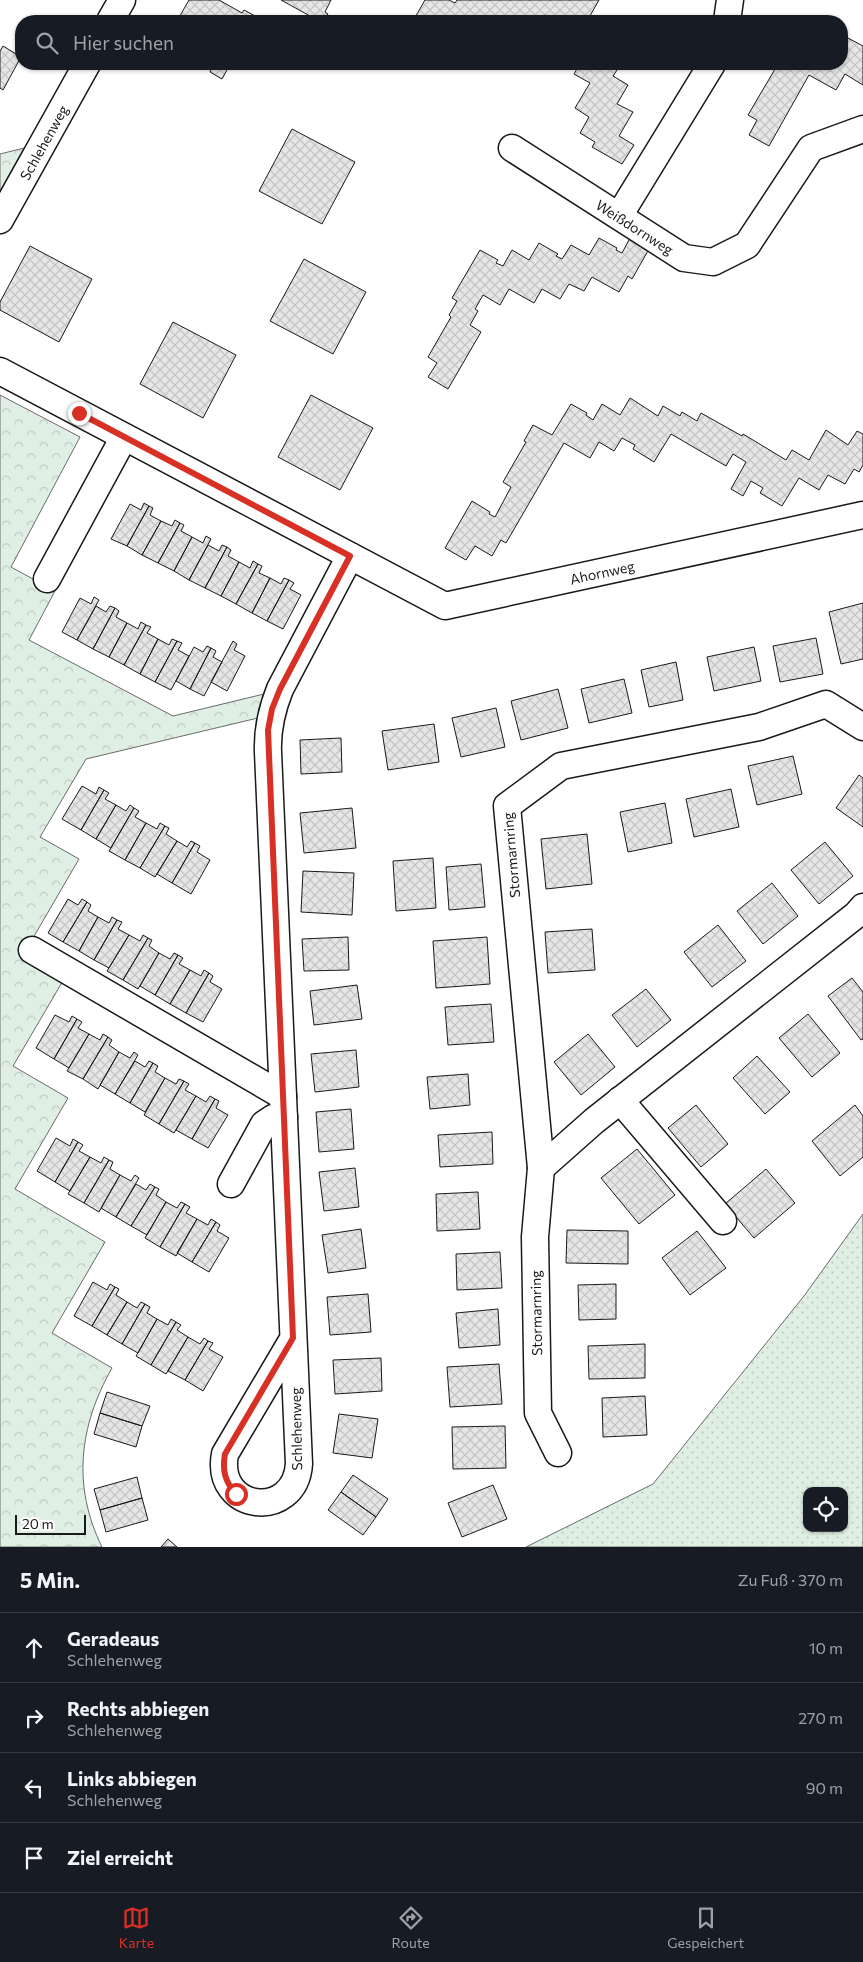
<!DOCTYPE html>
<html lang="de">
<meta charset="utf-8">
<style>
body{margin:0;font-family:Commissioner,sans-serif;background:#242831;color:#f1f3f6}
.controls{position:absolute;right:15px;bottom:15px;display:grid;overflow:hidden;border-radius:10px;box-shadow:0 1px 4px #0004}
.controls button{width:45px;height:45px;display:grid;place-items:center;padding:0;border:0;border-bottom:1px solid #363941;background:#171b24;color:#f1f3f6;font:25px sans-serif}
.scale{position:absolute;left:15px;bottom:12px;width:71px;box-sizing:border-box;padding-left:5px;border:2px solid #1a1a1a;border-top:0;font-size:14px;line-height:18px;white-space:nowrap;color:#1a1a1a;-webkit-text-stroke:4px #fff;paint-order:stroke}
.stop{position:absolute;width:15px;height:15px;margin:-11px;border:4px solid #d93025;border-radius:50%;background:#fff}
.stop.end{background:#d93025;border-color:#fff;box-shadow:0 1px 5px #0008}
.list{margin:0;padding:0;list-style:none}
h2{display:flex;justify-content:space-between;align-items:center;height:65px;margin:0;padding:0 20px;font-size:21px}
h2 small{font-size:16px;font-weight:400;color:#9ea1a6}
.list li{display:grid;grid-template-columns:32px 1fr auto;gap:15px;align-items:center;box-sizing:border-box;height:70px;padding:0 20px;border-top:1px solid #363941}
.list b{display:block;font-size:19px;white-space:nowrap}
.list p{margin:0;font-size:16px;white-space:nowrap;color:#9ea1a6}
.list em{font-size:16px;font-style:normal;color:#9ea1a6}
.icon{flex:none;width:28px;height:28px;fill:none;stroke:currentColor;stroke-width:2;stroke-linecap:round;stroke-linejoin:round}
.map{position:relative;flex:none;width:863px;height:1547px;overflow:hidden}
.search{position:absolute;background:#171b24;box-shadow:0 1px 4px #0004;left:15px;right:15px;top:15px;height:55px;display:flex;align-items:center;gap:12px;box-sizing:border-box;padding:0 18px;border-radius:20px;color:#9ea1a6;font-size:19px}
.sheet{height:345px;background:#171b24}
nav{display:flex;justify-content:space-around;align-items:center;box-sizing:border-box;height:70px;border-top:1px solid #363941;background:#171b24;font-size:14px;color:#9ea1a6}
nav a{display:grid;justify-items:center;gap:2px}
nav .on{color:#d93025}
.map>svg:first-child{display:block}
.grass{fill:url(#grass-dots);stroke:#6a6a6a;fill-rule:evenodd}
.forest{fill:url(#forest-crowns);stroke:#6a6a6a}
.building{fill:url(#building-cross-hatch);stroke:#1a1a1a}
.lines{fill:none;stroke-linecap:round;stroke-linejoin:round}
.minor-casing{stroke:#1a1a1a;stroke-width:29}
.minor{stroke:#fff;stroke-width:26}
.route{stroke:#d93025;stroke-width:6}
.labels{text-anchor:middle;dominant-baseline:central;stroke-width:4;stroke-linejoin:round;paint-order:stroke}
.street-label{font-size:14px;fill:#1a1a1a;stroke:#fff}
</style>
<div class="map">
<svg width="863" height="1547" viewBox="0 0 863 1547">
<defs>
<pattern id="grass-dots" width="8" height="8" patternUnits="userSpaceOnUse" patternTransform="scale(1.25)"><rect width="8" height="8" fill="#e0efe3"/><path d="M2 2h.1M6 6h.1" fill="none" stroke="#c0ccc2" stroke-width="1.8" stroke-linecap="round"/></pattern>
<pattern id="forest-crowns" width="20" height="18" patternUnits="userSpaceOnUse" patternTransform="scale(1.25)"><rect width="20" height="18" fill="#e0efe3"/><path d="M2 6a3 3 0 1 1 6 0M12 15a3 3 0 1 1 6 0" fill="none" stroke="#c0ccc2"/></pattern>
<pattern id="building-cross-hatch" width="8" height="8" patternUnits="userSpaceOnUse" patternTransform="scale(1.25)"><rect width="8" height="8" fill="#e6e6e6"/><path d="M0 0l8 8M0 8l8-8" fill="none" stroke="#c5c5c5"/></pattern>
</defs>
<rect width="100%" height="100%" fill="#fff"/>
<!-- grass -->
<path class="grass" d="M863,1214V1547H526L653,1484L804,1296ZM807,1491H844V1528H807Z"/>
<!-- forest -->
<path class="forest" d="M24,148L0,191V154Z
M0,395L80,437L11,567L55,591L29,640L173,716L264,694L262,717L86,759L40,837L79,859L26,950L67,974L13,1066L68,1098L15,1189L105,1242L52,1333L112,1368C79,1426 72,1486 102,1547H0Z"/>
<!-- building -->
<path class="building" d="M189,0H219L242,13L244,10L257,17L254,21H177Z
M281,0H331L325,12L328,14L323,21H312L308,19L310,16Z
M425,0H449L455,3L457,0H599L587,21H555L544,15L541,21H413Z
M846,37L863,46V85L845,74L836,90L809,75L769,146L749,135L757,120L748,115L778,64H790L797,68L799,64H842V45Z
M3,46L21,57L3,90L0,88V51Z
M203,64H226L229,66L222,79L210,72L211,69Z
M580,64H621L613,76L628,85L617,104L633,112L619,136L634,145L622,164L592,147L595,142L580,133L589,117L575,108L590,83L574,74Z
M292,129L355,162L322,224L259,191Z
M599,238L617,248L616,250L622,253L630,238L649,249L632,279L628,276L619,292L592,277L584,291L569,284L560,299L542,289L534,303L509,289L500,305L483,295L475,309L478,311L470,325L481,332L448,389L428,377L437,363L428,357L451,317L449,315L457,301L452,298L480,250L498,260L496,263L503,266L512,250L529,260L539,243L558,254L556,256L562,259L571,245L589,255Z
M30,246L92,279L59,342L0,310V302Z
M304,259L366,292L333,354L270,321Z
M173,322L236,355L203,418L140,384Z
M311,395L373,428L340,490L278,457Z
M630,398L658,416L663,406L680,416L682,412L697,421L701,413L742,436L743,434L786,460L792,450L809,460L826,430L848,445L857,431L863,434V465L859,472L854,469L845,484L828,475L819,490L799,478L782,506L760,493L763,488L751,481L743,496L731,489L746,462L733,454L726,466L671,434L654,462L633,449L635,445L622,438L614,451L599,442L590,458L564,443L506,543L501,540L492,556L475,546L466,560L445,548L472,501L490,512L489,514L495,517L511,487L503,482L526,442L524,441L533,425L552,435L571,404L587,413L586,415L593,420L602,404L620,415Z
M144,503L149,506L127,546L111,539L130,504L141,510Z
M149,506L153,508L150,515L161,521L142,555L127,546Z
M175,520L180,523L158,563L142,555L161,521L172,526Z
M180,523L184,525L181,531L192,537L174,571L158,563Z
M206,536L211,539L189,580L174,571L192,537L203,543Z
M208,545L219,551L222,545L227,547L205,588L189,580Z
M227,547L231,550L228,556L239,562L221,596L205,588Z
M253,561L258,564L236,604L221,596L239,562L250,568Z
M258,564L262,566L259,573L270,578L252,613L236,604Z
M270,578L281,584L284,578L289,580L267,621L252,613Z
M289,580L294,583L290,589L301,595L283,629L267,621Z
M94,597L99,600L77,640L62,632L80,598L91,604Z
M863,603V659L841,664L829,612Z
M96,606L106,612L110,606L115,608L93,649L77,640Z
M115,608L119,611L116,617L127,623L109,657L93,649Z
M141,622L146,625L124,665L109,657L127,623L138,629Z
M146,625L151,627L147,633L158,639L140,674L124,665Z
M816,638L823,674L780,682L773,646Z
M158,639L169,645L172,639L177,641L155,682L140,674Z
M177,641L182,643L178,650L189,656L171,690L155,682Z
M233,641L237,644L234,650L245,656L227,691L211,682Z
M207,646L211,648L190,689L176,681L194,647L203,652Z
M754,647L761,681L714,691L707,657Z
M211,648L216,651L213,657L222,662L204,696L190,689Z
M676,662L683,700L649,707L641,670Z
M624,679L632,713L589,723L581,689Z
M558,689L568,728L521,740L511,701Z
M496,708L505,747L461,757L452,718Z
M434,724L439,762L388,770L382,731Z
M341,738L342,772L301,774L300,740Z
M793,756L802,794L757,805L748,766Z
M859,775L863,778V827L836,808Z
M82,786L96,794L99,787L104,790L81,830L62,819Z
M731,789L739,827L694,837L686,799Z
M104,790L109,793L105,799L116,805L96,839L81,830Z
M665,803L672,843L628,852L620,812Z
M116,805L126,811L130,805L134,808L111,848L96,839Z
M134,808L139,811L135,817L146,823L125,860L109,851Z
M352,808L356,848L304,853L300,813Z
M146,823L157,829L160,823L165,826L140,868L125,860Z
M165,826L169,828L166,834L177,841L155,877L140,868Z
M587,834L592,884L546,889L541,839Z
M177,841L187,847L191,841L195,843L172,883L157,874Z
M825,842L853,876L819,904L791,870Z
M195,843L200,846L197,852L210,860L191,894L172,883Z
M433,858L436,908L396,911L393,861Z
M481,864L485,907L449,910L446,867Z
M303,871L354,873L352,915L301,912Z
M772,883L798,916L763,944L737,911Z
M68,899L78,905L82,899L87,902L63,942L48,933Z
M87,902L91,905L88,911L98,917L79,951L63,942Z
M98,917L109,923L112,917L117,920L94,960L79,951Z
M117,920L122,922L118,929L129,935L109,968L94,960Z
M718,925L746,961L712,987L684,952Z
M592,929L595,970L548,973L545,932Z
M129,935L140,941L143,935L148,938L123,980L107,971Z
M348,937L349,970L304,971L302,939Z
M487,937L490,984L436,988L433,941Z
M148,938L152,940L149,946L159,953L138,989L123,980Z
M159,953L170,959L174,953L178,955L155,995L140,986Z
M178,955L183,958L179,964L190,970L170,1004L155,995Z
M190,970L201,976L204,970L209,973L186,1013L170,1004Z
M209,973L213,976L210,982L222,989L203,1022L186,1013Z
M852,978L863,992V1039L861,1040L828,996Z
M357,985L362,1019L314,1025L310,991Z
M646,989L671,1020L637,1047L612,1015Z
M491,1004L494,1042L448,1045L445,1007Z
M808,1014L840,1053L812,1077L779,1038Z
M55,1015L69,1022L72,1016L77,1019L54,1059L36,1048Z
M77,1019L82,1022L78,1028L89,1034L69,1068L54,1059Z
M89,1034L100,1040L103,1034L108,1037L83,1079L67,1071Z
M588,1034L615,1067L581,1095L554,1062Z
M108,1037L112,1040L109,1045L119,1052L98,1089L83,1079Z
M356,1050L359,1087L315,1092L311,1054Z
M119,1052L130,1058L134,1052L138,1055L115,1094L100,1085Z
M757,1056L790,1092L765,1114L733,1078Z
M135,1061L145,1067L149,1061L153,1063L130,1103L115,1094Z
M153,1063L158,1066L155,1072L165,1078L145,1112L130,1103Z
M468,1074L470,1105L430,1109L427,1077Z
M165,1078L176,1084L179,1079L184,1081L159,1124L144,1115Z
M184,1081L189,1084L185,1090L196,1096L174,1133L159,1124Z
M196,1096L206,1102L210,1096L215,1099L192,1139L176,1130Z
M215,1099L219,1101L216,1108L228,1115L208,1148L192,1139Z
M696,1105L728,1144L701,1167L668,1128Z
M855,1105L863,1116V1157L840,1176L812,1141Z
M351,1109L354,1149L319,1152L316,1112Z
M492,1132L493,1164L440,1167L438,1135Z
M56,1138L70,1146L73,1139L78,1142L55,1182L37,1171Z
M78,1142L83,1145L79,1151L90,1157L70,1191L55,1182Z
M637,1149L675,1195L639,1224L601,1178Z
M90,1157L101,1163L104,1157L109,1160L84,1203L68,1194Z
M109,1160L113,1162L110,1169L120,1175L99,1212L84,1203Z
M355,1168L359,1207L324,1211L319,1172Z
M766,1169L795,1203L754,1238L725,1204Z
M120,1175L131,1181L135,1175L139,1178L116,1217L101,1208Z
M136,1184L146,1190L150,1184L155,1187L131,1226L116,1217Z
M155,1187L159,1189L156,1195L166,1202L147,1235L131,1226Z
M478,1192L480,1229L437,1231L436,1194Z
M166,1202L177,1208L181,1202L185,1204L160,1247L145,1238Z
M185,1204L190,1207L186,1213L197,1219L176,1256L160,1247Z
M197,1219L208,1225L211,1219L216,1222L192,1262L177,1253Z
M216,1222L220,1225L217,1231L229,1238L209,1272L192,1262Z
M361,1229L366,1268L328,1273L322,1235Z
M567,1230L628,1231V1264L566,1263Z
M697,1231L726,1268L690,1295L662,1258Z
M500,1252L502,1288L457,1290L456,1254Z
M93,1282L107,1290L110,1284L115,1287L92,1326L74,1316Z
M616,1284V1319L579,1320L578,1285Z
M115,1287L119,1289L116,1295L127,1302L107,1335L92,1326Z
M368,1294L371,1332L330,1335L327,1297Z
M127,1302L137,1308L141,1302L145,1304L122,1344L107,1335Z
M145,1304L150,1307L147,1313L157,1319L138,1353L122,1344Z
M498,1309L500,1345L459,1348L456,1313Z
M157,1319L168,1325L171,1319L176,1322L151,1365L136,1356Z
M176,1322L181,1325L177,1330L188,1337L166,1374L151,1365Z
M188,1337L200,1344L204,1338L208,1341L185,1380L168,1371Z
M208,1341L213,1343L209,1349L223,1357L203,1391L185,1380Z
M645,1344V1378L589,1379L588,1346Z
M381,1358L382,1391L335,1394L333,1360Z
M499,1364L502,1404L450,1407L447,1367Z
M107,1392L150,1406L142,1426L100,1413Z
M645,1396L647,1435L603,1437L602,1398Z
M100,1413L142,1426L136,1447L94,1434Z
M339,1414L378,1419L372,1458L333,1453Z
M505,1426L506,1468L453,1469L452,1427Z
M353,1475L388,1499L376,1517L341,1492Z
M137,1477L142,1498L100,1510L94,1489Z
M493,1485L507,1519L462,1537L448,1503Z
M341,1492L376,1517L363,1535L328,1510Z
M142,1498L148,1520L106,1532L100,1510Z
M168,1539L177,1547H161Z"/>
<g class="lines">
<defs>
<g id="minor">
<path d="M110,21L122,0"/>
<path d="M727,21L730,0"/>
<path id="s1" d="M512,148L684,258L713,262L747,245L811,148L863,129"/>
<path d="M619,216L712,64"/>
<path id="s2" d="M0,220L87,64"/>
<path id="s3" d="M0,371L445,606L863,515"/>
<path d="M47,579L124,437"/>
<path d="M32,950L283,1096"/>
<path d="M620,1100L723,1221"/>
<path d="M541,1168L507,806L561,766L759,727L826,704L863,727"/>
<path d="M231,1184L264,1124L273,1118L284,1117"/>
<path d="M293,1339L225,1454C214,1512 295,1521 299,1464C289,1226 278,989 268,752C267,729 272,709 280,689L350,556"/>
<path d="M558,1453L538,1413L535,1237L541,1168L594,1121L856,915L863,907"/>
</g>
</defs>
<!-- minor casing -->
<use href="#minor" class="minor-casing"/>
<!-- minor -->
<use href="#minor" class="minor"/>
</g>
<g class="lines">
<!-- route -->
<path class="route" d="M79,413L350,556L280,689L272,709L268,730L293,1338L225,1454C222,1470 225,1482 236,1494"/>
</g>
<g class="labels">
<!-- street labels -->
<g class="street-label">
<text stroke="none"><textPath href="#s2" startOffset="89">Schlehenweg</textPath></text>
<text stroke="none"><textPath href="#s1" startOffset="146">Weißdornweg</textPath></text>
<text stroke="none"><textPath href="#s3" startOffset="664">Ahornweg</textPath></text>
<text transform="translate(511 855) rotate(-95)">Stormarnring</text>
<text transform="translate(536 1313) rotate(-91)">Stormarnring</text>
<text transform="translate(296 1429) rotate(-91)">Schlehenweg</text>
</g>
</g>
</svg>
<div class="controls">
<button><svg class="icon" aria-label="locate" viewBox="0 0 24 24"><circle cx="12" cy="12" r="6"/><path d="M12 2v4M12 18v4M2 12h4M18 12h4"/></svg></button>
</div>
<div class="scale">20 m</div>
<div class="stop" style="left:236px;top:1494px"></div>
<div class="stop end" style="left:79px;top:413px"></div>
<div class="search"><svg class="icon" aria-label="search" viewBox="0 0 24 24"><circle cx="10" cy="10" r="6"/><path d="M15 15l6 6"/></svg>Hier suchen</div>
</div>
<section class="sheet">
<h2>5 Min.<small>Zu Fuß · 370 m</small></h2>
<ul class="list">
<li><svg class="icon" aria-label="ahead" viewBox="0 0 24 24"><path d="M12 20V5M6 11l6-6 6 6"/></svg><div><b>Geradeaus</b><p>Schlehenweg</p></div><em>10 m</em></li>
<li><svg class="icon" aria-label="right" viewBox="0 0 24 24"><path d="M7 20v-9h11M14 6l5 5-5 5"/></svg><div><b>Rechts abbiegen</b><p>Schlehenweg</p></div><em>270 m</em></li>
<li><svg class="icon" aria-label="left" viewBox="0 0 24 24"><path d="M17 20v-9H6M10 6l-5 5 5 5"/></svg><div><b>Links abbiegen</b><p>Schlehenweg</p></div><em>90 m</em></li>
<li><svg class="icon" aria-label="arrive" viewBox="0 0 24 24"><path d="M6 21V4h12l-3 4 3 4H6"/></svg><div><b>Ziel erreicht</b></div></li>
</ul>
</section>
<nav>
<a class="on"><svg class="icon" aria-label="map" viewBox="0 0 24 24"><path d="M3 6l6-2 6 2 6-2v14l-6 2-6-2-6 2zM9 4v14M15 6v14"/></svg>Karte</a>
<a><svg class="icon" aria-label="directions" viewBox="0 0 24 24"><path d="M12 3l9 9-9 9-9-9zM9 14v-3h6M13 9l2 2-2 2"/></svg>Route</a>
<a><svg class="icon" aria-label="saved" viewBox="0 0 24 24"><path d="M7 4h10v16l-5-4-5 4z"/></svg>Gespeichert</a>
</nav>
